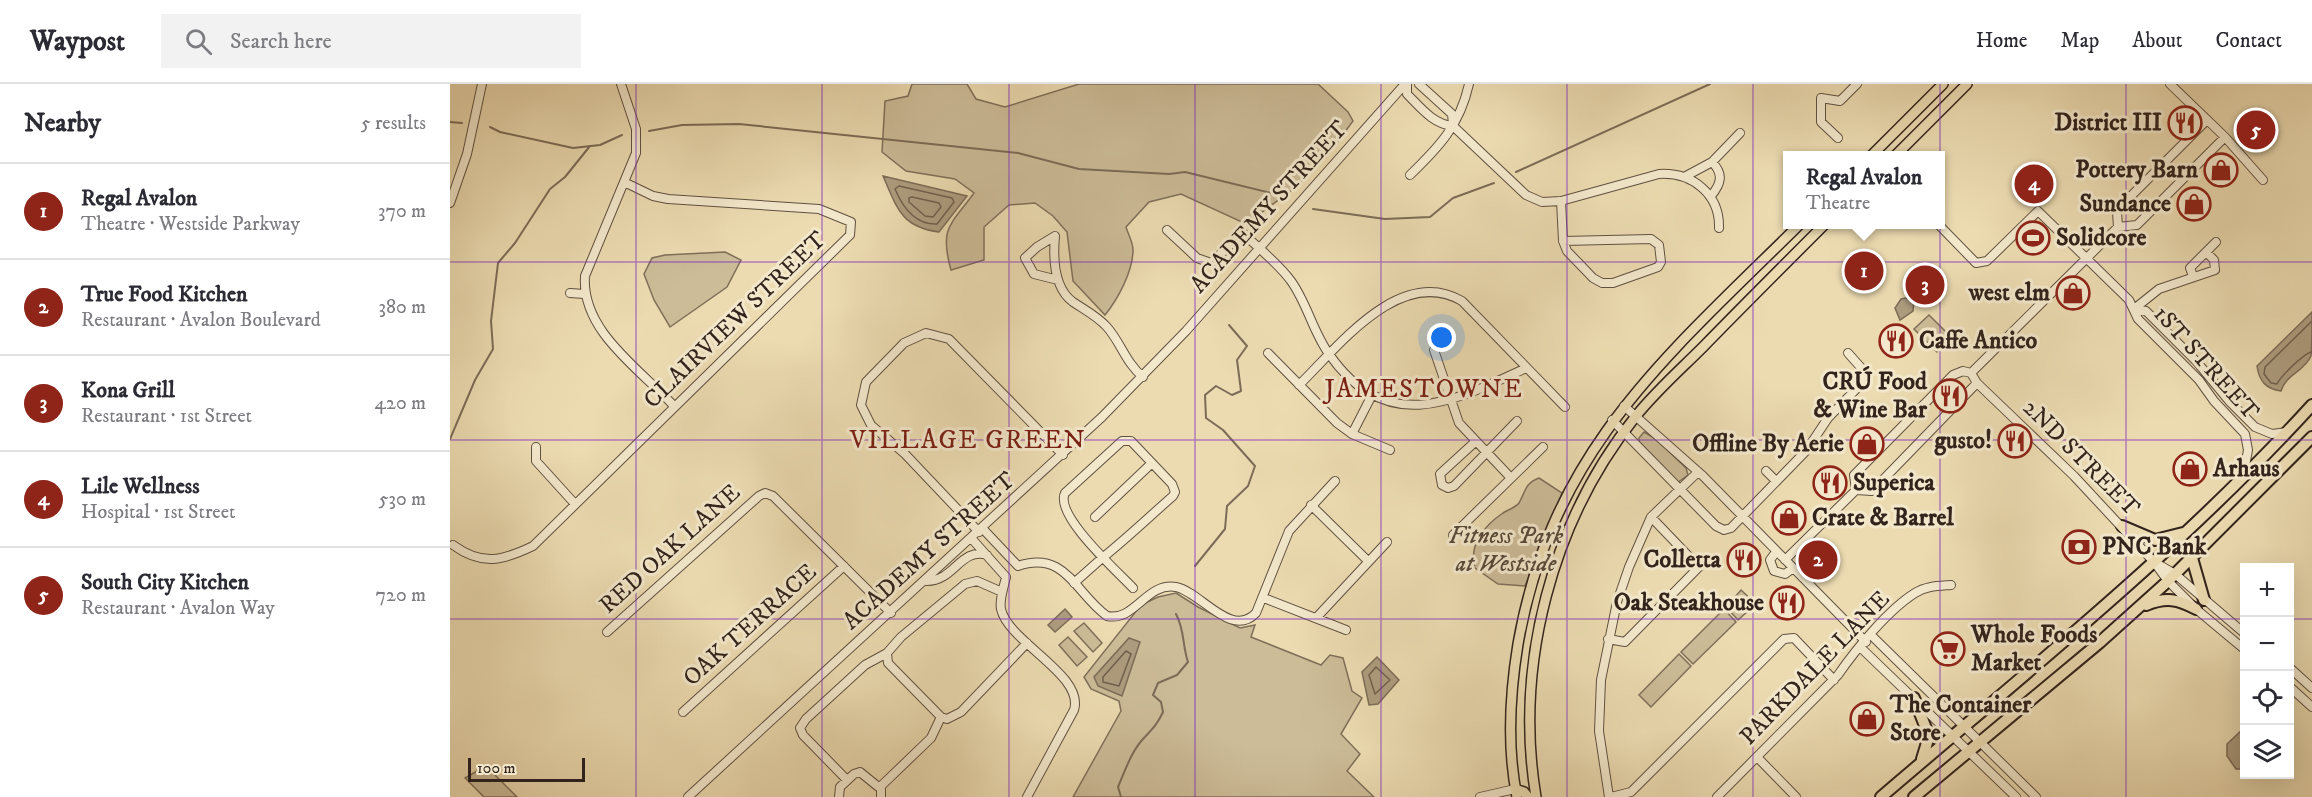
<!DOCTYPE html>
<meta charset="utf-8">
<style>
body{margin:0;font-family:"IM FELL DW Pica",serif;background:#f2f2f3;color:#2b2b33}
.controls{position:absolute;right:18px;bottom:18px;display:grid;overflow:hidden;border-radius:0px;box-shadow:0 6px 24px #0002}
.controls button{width:54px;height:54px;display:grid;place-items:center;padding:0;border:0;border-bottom:2px solid #e1e1e2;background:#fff;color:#2b2b33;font:30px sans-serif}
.scale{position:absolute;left:18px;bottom:15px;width:117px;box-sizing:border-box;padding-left:6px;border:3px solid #32231c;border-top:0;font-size:16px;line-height:21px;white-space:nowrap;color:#32231c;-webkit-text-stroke:4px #f3e8cc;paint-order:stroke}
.you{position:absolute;left:992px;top:254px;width:21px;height:21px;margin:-15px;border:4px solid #fff;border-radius:50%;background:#1a73e8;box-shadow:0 0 0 9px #1a73e833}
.badge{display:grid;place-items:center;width:39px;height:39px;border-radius:50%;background:#8f2418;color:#fff;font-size:20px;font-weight:700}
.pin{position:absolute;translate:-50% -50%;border:3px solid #fff;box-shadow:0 2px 6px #0006}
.popup{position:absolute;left:1333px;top:67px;width:162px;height:78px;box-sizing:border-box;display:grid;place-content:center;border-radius:0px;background:#fff;filter:drop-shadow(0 2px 4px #0005);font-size:20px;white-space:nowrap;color:#7c7c81}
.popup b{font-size:22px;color:#2b2b33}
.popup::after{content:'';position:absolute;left:50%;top:100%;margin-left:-12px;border:12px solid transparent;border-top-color:#fff}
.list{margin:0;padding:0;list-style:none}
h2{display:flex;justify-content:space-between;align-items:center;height:78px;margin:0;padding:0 24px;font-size:26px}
h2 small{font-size:20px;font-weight:400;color:#7c7c81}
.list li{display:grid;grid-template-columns:39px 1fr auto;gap:18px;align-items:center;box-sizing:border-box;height:96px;padding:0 24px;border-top:2px solid #e1e1e2}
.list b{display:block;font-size:22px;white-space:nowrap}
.list p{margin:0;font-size:20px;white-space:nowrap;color:#7c7c81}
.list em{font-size:20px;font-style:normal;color:#7c7c81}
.icon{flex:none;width:33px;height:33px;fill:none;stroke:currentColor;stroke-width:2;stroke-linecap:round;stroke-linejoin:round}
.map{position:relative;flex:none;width:1862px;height:713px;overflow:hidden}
header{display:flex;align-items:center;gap:36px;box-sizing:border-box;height:84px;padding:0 30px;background:#fff;border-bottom:2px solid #e1e1e2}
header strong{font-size:28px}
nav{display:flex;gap:33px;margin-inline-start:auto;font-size:21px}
.search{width:420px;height:54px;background:#f2f2f3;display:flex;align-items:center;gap:15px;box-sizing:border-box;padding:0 21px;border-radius:0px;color:#7c7c81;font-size:22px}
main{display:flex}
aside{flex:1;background:#fff}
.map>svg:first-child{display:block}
.green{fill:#ccbc98;stroke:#7f705a;stroke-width:1.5}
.water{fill:#ad9c7e;stroke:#7c6c57;stroke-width:1.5}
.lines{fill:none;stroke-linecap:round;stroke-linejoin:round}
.shore{stroke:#70604d;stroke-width:1.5}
.stream{stroke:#7c6c57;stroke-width:2}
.minor-casing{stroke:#605141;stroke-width:10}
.major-casing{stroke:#32231c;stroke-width:12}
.highway-casing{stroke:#32231c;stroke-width:14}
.minor{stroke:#f3e8cc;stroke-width:8}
.major{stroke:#ecdbb1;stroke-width:9}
.highway{stroke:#ecdbb1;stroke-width:10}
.grid{fill:none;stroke:#7b2cbf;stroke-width:1.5;stroke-opacity:0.55}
.labels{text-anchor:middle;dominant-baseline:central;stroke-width:6;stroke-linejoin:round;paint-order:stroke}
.poi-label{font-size:24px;font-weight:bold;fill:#32231c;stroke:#f3e8cc;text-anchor:end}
.street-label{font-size:24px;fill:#32231c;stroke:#f3e8cc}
.park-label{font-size:24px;font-style:italic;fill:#58493b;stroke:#f3e8cc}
.neighbourhood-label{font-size:26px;letter-spacing:1.5px;fill:#7a1f14;stroke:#f3e8cc}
</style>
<header>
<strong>Waypost</strong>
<div class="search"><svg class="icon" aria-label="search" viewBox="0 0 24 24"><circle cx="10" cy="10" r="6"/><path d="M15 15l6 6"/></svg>Search here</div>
<nav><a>Home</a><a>Map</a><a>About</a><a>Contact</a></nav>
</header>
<main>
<aside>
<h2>Nearby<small>5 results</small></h2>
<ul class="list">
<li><span class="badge">1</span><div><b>Regal Avalon</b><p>Theatre · Westside Parkway</p></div><em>370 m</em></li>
<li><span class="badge">2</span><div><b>True Food Kitchen</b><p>Restaurant · Avalon Boulevard</p></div><em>380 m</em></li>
<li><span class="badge">3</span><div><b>Kona Grill</b><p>Restaurant · 1st Street</p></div><em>420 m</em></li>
<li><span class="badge">4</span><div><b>Lile Wellness</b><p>Hospital · 1st Street</p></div><em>530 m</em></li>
<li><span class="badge">5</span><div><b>South City Kitchen</b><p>Restaurant · Avalon Way</p></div><em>720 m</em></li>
</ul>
</aside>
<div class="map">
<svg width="1862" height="713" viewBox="0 0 1862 713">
<rect width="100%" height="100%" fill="#ecdbb1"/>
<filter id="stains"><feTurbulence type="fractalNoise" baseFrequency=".00333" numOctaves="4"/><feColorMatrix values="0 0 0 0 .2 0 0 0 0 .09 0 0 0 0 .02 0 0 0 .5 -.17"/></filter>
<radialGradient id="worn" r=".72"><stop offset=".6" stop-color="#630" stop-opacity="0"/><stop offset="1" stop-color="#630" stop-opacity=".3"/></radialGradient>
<!-- green -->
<path class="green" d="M462,0H517L526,15L555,23L629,0H868L898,28L903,37L878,71L846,103L796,140L731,110L699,118L676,143C678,150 683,158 683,166C683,187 668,215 655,231L623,197L617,148L603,132L585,119L559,121L534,143V176L501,186C489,143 501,141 524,109L505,95L456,87L432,68L435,17L458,12Z
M275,168L291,176L277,203L220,243L204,216L194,190L202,174L215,171Z
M1479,231L1502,254L1487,268L1464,245Z
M1194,348L1206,355L1236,384L1238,391L1227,399L1189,359V354Z
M1089,394L1112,409L1075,502L1048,500L1025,484C1018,461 1035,441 1053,429C1058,426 1066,423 1069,419C1076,407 1074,400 1089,394Z
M1291,506L1306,520L1288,536L1276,523Z
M726,509L748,523L790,544L805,541L801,553L871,581L880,571L893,574L902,607L912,614L891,650L910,670L897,687L924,713H623L671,627L669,617L641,605L634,593L691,521L708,513Z
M1274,525L1286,538L1243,580L1231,568Z
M634,539L652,559L643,568L624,547Z
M618,553L637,573L627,582L609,561Z
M1229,570L1241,582L1201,623L1189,611Z
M36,682L67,713H34L15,694Z"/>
<!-- water -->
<path class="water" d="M433,92L517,112L489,148C451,143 447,124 433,92Z
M1456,214L1464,216L1463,227L1450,236L1445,224L1451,215Z
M1862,228C1862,240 1862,261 1861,272C1854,288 1836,290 1831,307C1816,305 1809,297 1807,282Z
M615,525L622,533L605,548L598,541Z
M679,554L690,558L672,612L648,602L644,593Z
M927,573L949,596L928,620L919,621L912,588Z
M1794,644V685H1786L1777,672V660Z"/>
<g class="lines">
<!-- shore -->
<path class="shore" d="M449,102L502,114L504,118L487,140C465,141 453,124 445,105Z
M462,113L489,119L491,123L483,133L475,132L459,118V114Z
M1862,237L1815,283L1814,290L1821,299L1827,300C1831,292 1854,269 1862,268
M676,567L681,570L669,602L653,598V593Z
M926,583L940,596L925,610L919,591Z"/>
<!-- stream -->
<path class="stream" d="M0,38L12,39
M40,43L50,48L123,64L150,61L172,51
M199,47L232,41L289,40L568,69L629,85L719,90L735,88L833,112
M1066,88L1260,0
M863,125L935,135L980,133L1003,114L1044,99
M0,355L25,296L43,265L41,237L48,179L65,159L100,105L115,93L140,62
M745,482L775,445L777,422L798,402L805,382L773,346L756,334L755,311L766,302L782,311L791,307L787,276L797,262L779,241
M671,713L668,703C675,687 681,668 693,655C702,645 707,641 713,628L711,618L703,611L708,599L727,591L738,578C732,560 735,547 726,530"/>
<defs>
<path id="minor" d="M171,0L186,45V69L135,192C131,247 190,285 224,322
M957,0V10C971,24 983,40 1003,42L1076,111L1092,118L1111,117L1209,90C1242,88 1270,110 1269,144
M969,0L1002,30L1003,40
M1720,0L1775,53L1813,96
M1388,54L1371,38V14L1390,17L1407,0
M960,91C989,63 1010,41 1019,0
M1236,92L1262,78L1290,49
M1261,112C1271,100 1274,90 1262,78
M1111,117L1113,157
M0,119L17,70L32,0
M1488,140L1526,179L1537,177L1588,127L1679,216L1688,235L1749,296L1764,317L1795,350L1798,366L1793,393
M1668,143L1667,128L1670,123L1757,36
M717,146L747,174L761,179L793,149C809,165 828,179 841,197C857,219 863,248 879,270C936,352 1003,318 1076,284
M1201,155L1209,161L1211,178L1208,183L1163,199H1152L1143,194L1117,167L1113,157Z
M1743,192L1740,184L1766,158
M608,196L584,190L575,174L587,163L605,152C603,174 604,204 623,218C635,226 647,232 657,243C671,259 676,279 693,293
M120,209L134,210
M1684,225L1696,227L1747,278L1780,318L1805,343L1822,350L1837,348
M1684,225L1709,205L1765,186L1764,176L1756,168
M984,266L1009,339L1061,394
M818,269L887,339L902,350L940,366
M1521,289L1668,143L1687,141L1775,53
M849,301C889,262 950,181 1012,217L1115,323
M1174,322L1253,392L1416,558
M1162,336L1266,442L1274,446L1281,444L1356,367L1378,334L1414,297V287L1398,269
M902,350L922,311
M1025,358L990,390L992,401L998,404L1004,402L1067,337
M86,363V377L125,420
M1316,387L1326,397
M1406,406L1404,391L1503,291L1513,287L1521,289L1527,299L1624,392L1704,478L1718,497L1746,525L1794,565
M1406,406L1422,407L1527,299
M861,421L918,477
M645,433L702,379
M533,445L568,482C616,466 625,509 657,532C685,538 696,498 726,503C751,508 781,555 806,529L839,447L885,397
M529,448L455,370L421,341L411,321L416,298L454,259L476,249L499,255L613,371
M1003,451L1093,363
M522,455L556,493C554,503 549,515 551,525C558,558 635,591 624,626L577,713
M3,461C32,482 52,477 83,462L400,151L401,138L369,125L218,115L203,112L174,98
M1326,468L1320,476L1324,487L1335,490L1343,484
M1335,476L1406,406
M1706,479L1725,490L1794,549
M477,497C504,497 511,463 537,471
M624,499L651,475C676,455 699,433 723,412L725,408L722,400L681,357H672L615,409C604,431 667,487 683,504
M552,508L527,497L515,500L451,553L437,569L438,579L491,633L497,635L511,628L577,559
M814,514L896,546
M867,533L937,458
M157,548L309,412L315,409L323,412L441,529
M1421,551L1586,713
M1158,555L1175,558L1249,483L1201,433
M1410,563L1566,713
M1840,584L1862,604
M1840,603L1862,623
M233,628L394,482
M1307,673L1346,713
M397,696L353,651L350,644L356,635L415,581L437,569
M430,703L481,654L491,633
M238,713L652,333L736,247L955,0
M389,713L390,703L404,690L410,688L431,705V713
M1030,713L1065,705
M1159,713L1149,647L1151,596L1167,518L1179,483L1201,433L1248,388
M1161,713L1181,708L1334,555L1344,554L1384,596
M1267,713L1388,591C1406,565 1438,526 1465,509C1476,502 1488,502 1501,501"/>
<path id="major" d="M1421,72L1493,0
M1445,72L1517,0
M1065,705L1074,708L1078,713
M1067,713C1057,664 1060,609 1068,560C1102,365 1217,272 1350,140
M1086,713C1064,581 1102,436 1186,332C1206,307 1231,285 1253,263C1293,222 1334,181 1375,140"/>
<path id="highway" d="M1672,442L1705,456L1733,449
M1742,474L1754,516
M1696,521C1716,513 1728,515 1746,525
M1464,614L1479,652L1472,675
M1431,713C1578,587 1731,465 1862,321
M1464,713L1649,559L1718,497L1862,353"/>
</defs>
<!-- minor casing -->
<use href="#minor" class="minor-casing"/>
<!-- major casing -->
<use href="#major" class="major-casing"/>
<!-- highway casing -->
<use href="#highway" class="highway-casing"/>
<!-- minor -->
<use href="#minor" class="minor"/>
<!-- major -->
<use href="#major" class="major"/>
<!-- highway -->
<use href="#highway" class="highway"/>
</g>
<!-- grid -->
<path class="grid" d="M186,0V713M372,0V713M559,0V713M745,0V713M931,0V713M1117,0V713M1303,0V713M1490,0V713M1676,0V713M0,178H1862M0,356H1862M0,535H1794M1840,535H1862"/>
<!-- icons -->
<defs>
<symbol id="restaurant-ring" viewBox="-11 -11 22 22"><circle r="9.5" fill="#f3e8cc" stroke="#8f2418" stroke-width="1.5"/><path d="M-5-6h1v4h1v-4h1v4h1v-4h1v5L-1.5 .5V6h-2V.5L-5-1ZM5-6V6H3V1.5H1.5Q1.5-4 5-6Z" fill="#8f2418"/></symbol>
<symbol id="shop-ring" viewBox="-11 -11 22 22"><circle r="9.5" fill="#f3e8cc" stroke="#8f2418" stroke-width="1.5"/><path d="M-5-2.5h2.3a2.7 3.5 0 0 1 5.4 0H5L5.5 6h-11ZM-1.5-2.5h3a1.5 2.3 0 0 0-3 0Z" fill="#8f2418"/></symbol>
<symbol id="stadium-ring" viewBox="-11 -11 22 22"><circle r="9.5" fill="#f3e8cc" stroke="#8f2418" stroke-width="1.5"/><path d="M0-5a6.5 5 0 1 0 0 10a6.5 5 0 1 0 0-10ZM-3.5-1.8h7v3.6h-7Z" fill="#8f2418"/></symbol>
<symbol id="bank-ring" viewBox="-11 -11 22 22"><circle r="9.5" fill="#f3e8cc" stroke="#8f2418" stroke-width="1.5"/><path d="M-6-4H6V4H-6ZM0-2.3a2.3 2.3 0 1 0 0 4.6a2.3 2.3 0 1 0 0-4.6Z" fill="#8f2418"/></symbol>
<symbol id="supermarket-ring" viewBox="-11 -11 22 22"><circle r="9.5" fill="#f3e8cc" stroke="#8f2418" stroke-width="1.5"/><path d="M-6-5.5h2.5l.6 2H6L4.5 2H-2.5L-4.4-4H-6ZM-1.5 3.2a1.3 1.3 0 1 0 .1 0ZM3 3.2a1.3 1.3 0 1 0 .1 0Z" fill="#8f2418"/></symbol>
</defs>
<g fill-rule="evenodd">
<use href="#restaurant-ring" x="1716" y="20" width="38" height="38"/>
<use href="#shop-ring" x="1752" y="67" width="38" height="38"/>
<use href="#shop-ring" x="1725" y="101" width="38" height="38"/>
<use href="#stadium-ring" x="1564" y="135" width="38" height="38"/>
<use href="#shop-ring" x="1604" y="190" width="38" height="38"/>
<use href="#restaurant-ring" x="1427" y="238" width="38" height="38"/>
<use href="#restaurant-ring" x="1481" y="293" width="38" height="38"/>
<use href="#restaurant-ring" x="1546" y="338" width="38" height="38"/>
<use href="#shop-ring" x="1398" y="341" width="38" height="38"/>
<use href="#shop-ring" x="1721" y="366" width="38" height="38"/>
<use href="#restaurant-ring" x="1361" y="380" width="38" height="38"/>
<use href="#shop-ring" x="1320" y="415" width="38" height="38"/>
<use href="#bank-ring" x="1610" y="444" width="38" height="38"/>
<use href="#restaurant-ring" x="1275" y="457" width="38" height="38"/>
<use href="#restaurant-ring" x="1318" y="500" width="38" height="38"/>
<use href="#supermarket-ring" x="1479" y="546" width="38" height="38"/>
<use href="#shop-ring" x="1398" y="616" width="38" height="38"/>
</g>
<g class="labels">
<!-- poi labels -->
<g class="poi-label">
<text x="1712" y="39">District III</text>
<text x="1748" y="86">Pottery Barn</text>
<text x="1721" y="120">Sundance</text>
<text x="1606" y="154" text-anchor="start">Solidcore</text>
<text x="1600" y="209">west elm</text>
<text x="1469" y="257" text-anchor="start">Caffe Antico</text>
<text x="1477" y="298">CRÚ Food<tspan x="1477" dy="28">&amp; Wine Bar</tspan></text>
<text x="1542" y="357">gusto!</text>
<text x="1394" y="360">Offline By Aerie</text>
<text x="1763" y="385" text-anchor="start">Arhaus</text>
<text x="1403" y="399" text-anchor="start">Superica</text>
<text x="1362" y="434" text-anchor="start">Crate &amp; Barrel</text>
<text x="1652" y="463" text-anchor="start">PNC Bank</text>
<text x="1271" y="476">Colletta</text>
<text x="1314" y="519">Oak Steakhouse</text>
<text x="1521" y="551" text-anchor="start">Whole Foods<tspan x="1521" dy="28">Market</tspan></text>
<text x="1440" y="621" text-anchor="start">The Container<tspan x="1440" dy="28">Store</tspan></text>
</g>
<!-- street labels -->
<g class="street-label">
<text transform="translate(819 123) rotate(-48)">ACADEMY STREET</text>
<text transform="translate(285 236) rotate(-44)">CLAIRVIEW STREET</text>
<text transform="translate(1756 279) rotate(48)">1ST STREET</text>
<text transform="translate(1631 374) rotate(45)">2ND STREET</text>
<text transform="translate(220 465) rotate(-42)">RED OAK LANE</text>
<text transform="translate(479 467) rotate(-42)">ACADEMY STREET</text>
<text transform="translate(300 541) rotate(-42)">OAK TERRACE</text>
<text transform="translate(1365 584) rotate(-46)">PARKDALE LANE</text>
</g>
<!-- park labels -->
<g class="park-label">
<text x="1056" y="452">Fitness Park<tspan x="1056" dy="28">at Westside</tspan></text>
</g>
<!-- neighbourhood labels -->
<g class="neighbourhood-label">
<text x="974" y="305">JAMESTOWNE</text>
<text x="518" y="356">VILLAGE GREEN</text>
</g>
</g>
<rect width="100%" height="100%" filter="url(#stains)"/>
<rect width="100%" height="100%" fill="url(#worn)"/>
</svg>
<div class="controls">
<button>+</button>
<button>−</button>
<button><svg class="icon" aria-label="locate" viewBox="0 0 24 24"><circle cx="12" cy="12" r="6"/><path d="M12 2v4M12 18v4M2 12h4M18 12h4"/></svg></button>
<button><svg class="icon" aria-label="layers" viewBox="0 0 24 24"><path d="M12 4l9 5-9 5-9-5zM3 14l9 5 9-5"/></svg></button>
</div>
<div class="scale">100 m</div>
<div class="you"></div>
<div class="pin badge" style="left:1414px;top:187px">1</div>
<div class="popup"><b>Regal Avalon</b>Theatre</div>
<div class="pin badge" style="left:1368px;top:476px">2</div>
<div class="pin badge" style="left:1475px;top:201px">3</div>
<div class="pin badge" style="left:1584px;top:100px">4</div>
<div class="pin badge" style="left:1806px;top:46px">5</div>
</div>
</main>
